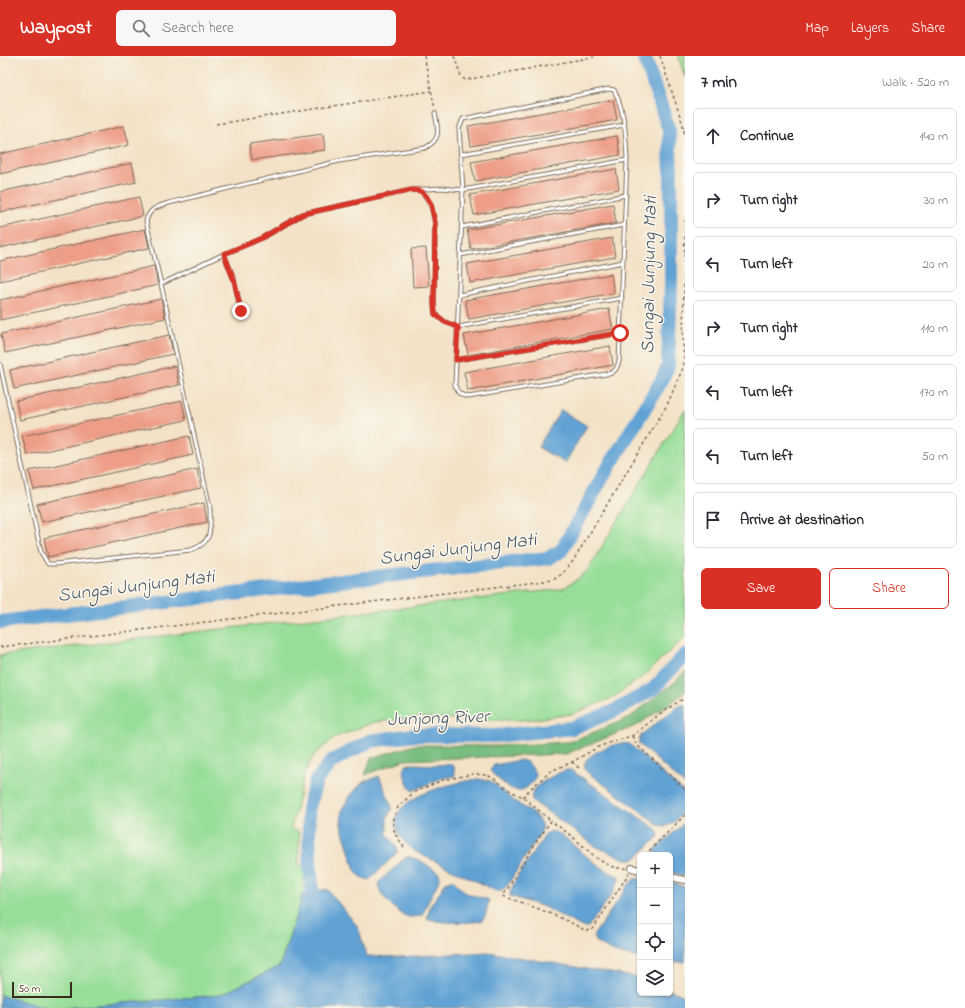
<!DOCTYPE html>
<meta charset="utf-8">
<style>
body{margin:0;font-family:"Indie Flower",sans-serif;background:#f7f7f7;color:#2b2b33}
.controls{position:absolute;right:12px;bottom:12px;display:grid;overflow:hidden;border-radius:6px;box-shadow:0 1px 3px #0004}
.controls button{width:36px;height:36px;display:grid;place-items:center;padding:0;border:0;border-bottom:1px solid #e1e1e2;background:#fff;color:#2b2b33;font:20px sans-serif}
.scale{position:absolute;left:12px;bottom:10px;width:60px;box-sizing:border-box;padding-left:4px;border:2px solid #3b2a1e;border-top:0;font-size:11px;line-height:14px;white-space:nowrap;color:#3b2a1e;-webkit-text-stroke:3px #fbf7ec;paint-order:stroke}
.stop{position:absolute;width:12px;height:12px;margin:-9px;border:3px solid #d93025;border-radius:50%;background:#fff}
.stop.end{background:#d93025;border-color:#fff;box-shadow:0 1px 4px #0008}
.list{margin:0;padding:0;list-style:none}
h2{display:flex;justify-content:space-between;align-items:center;height:52px;margin:0;padding:0 16px;font-size:17px}
h2 small{font-size:13px;font-weight:400;color:#7c7c81}
.list li{display:grid;grid-template-columns:26px 1fr auto;gap:12px;align-items:center;box-sizing:border-box;height:56px;margin:0 8px 8px;padding:0 8px;border:1px solid #e1e1e2;border-radius:6px}
.list b{display:block;font-size:15px;white-space:nowrap}
.list em{font-size:13px;font-style:normal;color:#7c7c81}
.actions{display:flex;gap:8px;padding:12px 16px}
.actions a{flex:1;padding:9px 0;border:1px solid #d93025;border-radius:6px;text-align:center;font-size:14px;color:#d93025}
.actions .main{background:#d93025;color:#fff}
.icon{flex:none;width:22px;height:22px;fill:none;stroke:currentColor;stroke-width:2;stroke-linecap:round;stroke-linejoin:round}
.map{position:relative;flex:none;width:685px;height:952px;overflow:hidden}
header{display:flex;align-items:center;gap:24px;box-sizing:border-box;height:56px;padding:0 20px;background:#d93025;color:#fff}
header strong{font-size:19px}
nav{display:flex;gap:22px;margin-inline-start:auto;font-size:14px}
.search{width:280px;height:36px;background:#f7f7f7;display:flex;align-items:center;gap:10px;box-sizing:border-box;padding:0 14px;border-radius:6px;color:#7c7c81;font-size:15px}
main{display:flex}
aside{flex:1;background:#fff}
.map>svg:first-child{display:block}
.green{fill:#97de98;stroke:#69845b}
.forest{fill:#79bd80;stroke:#5a744f}
.water{fill:#61a2d4;stroke:#4e6679}
.lines{fill:none;stroke-linecap:round;stroke-linejoin:round}
.river{stroke:#61a2d4;stroke-width:14}
.building{fill:#ee9d86}
.lane-casing{stroke:#7b6a59;stroke-width:5}
.street-casing{stroke:#7b6a59;stroke-width:8}
.path{stroke:#7b6a59;stroke-width:1.5;stroke-dasharray:3 3;stroke-linecap:butt}
.lane{stroke:#fff;stroke-width:3}
.street{stroke:#fff;stroke-width:6}
.route{stroke:#d93025;stroke-width:5}
.labels{text-anchor:middle;dominant-baseline:central;stroke-width:3;stroke-linejoin:round;paint-order:stroke}
.water-label{font-size:19px;font-style:italic;fill:#4a5a67;stroke:#fbf7ec}
</style>
<header>
<strong>Waypost</strong>
<div class="search"><svg class="icon" aria-label="search" viewBox="0 0 24 24"><circle cx="10" cy="10" r="6"/><path d="M15 15l6 6"/></svg>Search here</div>
<nav><a>Map</a><a>Layers</a><a>Share</a></nav>
</header>
<main>
<div class="map">
<svg width="685" height="952" viewBox="0 0 685 952">
<rect width="100%" height="100%" fill="#fbf7ec"/>
<filter id="ink" filterUnits="userSpaceOnUse"><feTurbulence type="fractalNoise" baseFrequency=".025" numOctaves="2"/><feDisplacementMap in="SourceGraphic" scale="8" xChannelSelector="R" yChannelSelector="G"/><feConvolveMatrix kernelMatrix="1 2 1 2 8 2 1 2 1" color-interpolation-filters="sRGB"/></filter>
<filter id="wash" filterUnits="userSpaceOnUse"><feTurbulence type="fractalNoise" baseFrequency=".012" numOctaves="4" result="noise"/><feDisplacementMap in="SourceGraphic" scale="16" xChannelSelector="R" yChannelSelector="G"/><feGaussianBlur stdDeviation="0.9" result="paint"/><feColorMatrix in="noise" values="0 0 0 0 0 0 0 0 0 0 0 0 0 0 0 0 0 1.4 0 .05"/><feComposite in="paint" operator="in"/></filter>
<g filter="url(#wash)">
<rect width="100%" height="100%" fill="#f3e2c7"/>
<!-- green -->
<path class="green" d="M678,0H685V22Z
M685,353V581L641,622L612,642L572,658L527,664H471L421,661L375,666L336,681L313,700L304,720L291,773L299,776V809L305,811L303,837L280,910L220,939L62,952H46L0,939V599L562,533L575,525L587,515Z"/>
<!-- forest -->
<path class="forest" d="M685,615V635L683,638L638,669L566,698L404,704L365,719L371,702L415,689L497,690L569,686L629,662L675,626Z"/>
<!-- water -->
<path class="water" d="M561,354L587,370L565,407L538,391Z
M683,649H685V729L639,688V685L641,679L677,651Z
M622,687L629,688L685,737V755C677,763 671,773 659,769L587,716C585,713 584,710 585,707C587,698 613,688 622,687Z
M521,704C530,706 533,712 536,720C527,735 519,739 504,728C500,724 495,721 492,717L490,714L494,709Z
M412,708L437,709L448,708L454,710L455,720L442,722L412,735L407,726L403,715L406,709Z
M566,714H571L656,773L659,780L635,803H625L595,790L537,748C535,746 533,745 532,743C527,731 558,717 566,714Z
M379,720L391,748L392,753L387,762V778L397,791V797L369,824L362,822L355,814L341,769L342,753L351,739L363,726Z
M478,723L491,725L509,741L536,760L543,771L540,778L507,830L500,835H496L414,795C359,749 444,728 478,723Z
M685,766V820L670,816V799H653L656,793Z
M550,775L555,776L562,779C580,794 598,813 620,821L613,837L588,871L584,872L544,851L510,840C508,830 539,789 546,778Z
M406,801C417,800 430,811 439,817L440,822L422,859C416,861 411,862 406,860C396,856 378,838 378,827Z
M640,822V902C627,900 598,894 593,880L630,827L634,823Z
M450,824H453L466,837L489,844L486,858L482,865C468,867 439,868 427,862L430,850L447,825Z
M670,826L685,831V906H670Z
M327,833L358,871L367,900L399,901L488,896L640,922V937H670V934L685,940V952H62L220,939L280,910L303,837Z
M0,939L46,952H0Z"/>
<g class="lines">
<!-- river -->
<path class="river" d="M0,566L358,523L548,502L561,495L602,422L662,324L668,310L671,228V114L669,74L644,0
M314,853L310,808L308,753L316,725L332,705L370,685L414,679L495,680L572,672L614,655L653,633L685,599"/>
</g>
<g id="blocks">
<!-- building -->
<path class="building" d="M613,44L617,64L471,90L468,70Z
M124,70L129,89L0,118V98Z
M323,78L325,94L252,104L249,88Z
M617,80L620,99L475,125L471,106Z
M132,107L136,126L0,156V136Z
M616,113L619,133L474,159L470,139Z
M139,141L143,160L0,192V172Z
M613,148L616,167L471,193L467,174Z
M145,173L149,192L0,225V205Z
M612,182L615,201L470,227L467,208Z
M426,192L429,230L413,231L411,193Z
M154,210L158,229L0,264V244Z
M611,218L614,237L469,263L465,244Z
M161,243L165,262L5,297L1,278Z
M609,253L613,273L468,299L464,279Z
M169,279L173,298L14,333L10,314Z
M610,290L613,309L468,335L464,316Z
M175,310L179,329L20,364L16,345Z
M182,345L186,364L27,399L22,380Z
M189,380L193,399L34,434L29,415Z
M197,413L201,432L42,466L37,448Z
M204,447L207,466L48,501L44,482Z"/>
</g>
</g>
<g filter="url(#ink)">
<use href="#blocks" fill-opacity="0" stroke="#7b6a59" stroke-width="1"/>
<g class="lines">
<defs>
<path id="lane" d="M609,33L614,34C625,55 626,80 627,104L619,306L616,313L612,317L468,341C460,339 457,337 455,329L463,134L459,73L463,63Z
M461,98L624,69
M421,135C430,144 433,154 435,167L434,249L435,258L445,266L458,271L622,242
M462,171L626,139
M224,198L234,224L241,255
M460,199L624,169
M161,228L224,198L262,182L303,158L412,134L442,132L463,134L627,104
M459,239L623,206
M456,304L621,277
M0,308L41,496L48,508H55L191,494C214,486 210,473 210,452L161,228L146,165C150,152 156,151 169,147L339,105L425,92C442,83 438,74 435,57"/>
<path id="street" d="M632,812L640,814
M670,821L685,824"/>
</defs>
<!-- lane casing -->
<use href="#lane" class="lane-casing"/>
<!-- street casing -->
<use href="#street" class="street-casing"/>
<!-- path -->
<path class="path" d="M424,0L435,53
M454,0L461,20L465,24L594,1
M660,0L683,69L685,79
M216,68L431,35
M0,591L553,524L562,518L573,505L667,349L682,314L684,307L683,284L685,164
M632,680L637,689L685,733
M572,706L579,712
M523,741L529,734L551,715L572,706L598,691L614,685L632,680L661,657L681,644L685,645
M404,791L395,778L392,765L398,751L414,736L443,724L473,718L487,719L493,722L509,734L523,741L551,765
M645,799L685,759
M626,812C606,815 590,795 576,784C569,777 559,771 551,765L538,783L503,840C531,850 561,860 586,875L593,873L629,817"/>
<!-- lane -->
<use href="#lane" class="lane"/>
<!-- street -->
<use href="#street" class="street"/>
</g>
</g>
<g class="lines" filter="url(#ink)">
<!-- route -->
<path class="route" d="M241,255L234,224L224,198L262,182L303,158L412,134L421,135L426,140L431,148L435,167L434,248L435,258L445,266L458,271L456,304L620,277"/>
</g>
<g class="labels">
<!-- water labels -->
<g class="water-label">
<text transform="translate(650 219) rotate(-89)">Sungai Junjung Mati</text>
<text transform="translate(458 494) rotate(-7)">Sungai Junjung Mati</text>
<text transform="translate(136 531) rotate(-7)">Sungai Junjung Mati</text>
<text transform="translate(438 663) rotate(-2)">Junjong River</text>
</g>
</g>
</svg>
<div class="controls">
<button>+</button>
<button>−</button>
<button><svg class="icon" aria-label="locate" viewBox="0 0 24 24"><circle cx="12" cy="12" r="6"/><path d="M12 2v4M12 18v4M2 12h4M18 12h4"/></svg></button>
<button><svg class="icon" aria-label="layers" viewBox="0 0 24 24"><path d="M12 4l9 5-9 5-9-5zM3 14l9 5 9-5"/></svg></button>
</div>
<div class="scale">50 m</div>
<div class="stop" style="left:620px;top:277px"></div>
<div class="stop end" style="left:241px;top:255px"></div>
</div>
<aside>
<h2>7 min<small>Walk · 520 m</small></h2>
<ul class="list">
<li><svg class="icon" aria-label="ahead" viewBox="0 0 24 24"><path d="M12 20V5M6 11l6-6 6 6"/></svg><div><b>Continue</b></div><em>140 m</em></li>
<li><svg class="icon" aria-label="right" viewBox="0 0 24 24"><path d="M7 20v-9h11M14 6l5 5-5 5"/></svg><div><b>Turn right</b></div><em>30 m</em></li>
<li><svg class="icon" aria-label="left" viewBox="0 0 24 24"><path d="M17 20v-9H6M10 6l-5 5 5 5"/></svg><div><b>Turn left</b></div><em>20 m</em></li>
<li><svg class="icon" aria-label="right" viewBox="0 0 24 24"><path d="M7 20v-9h11M14 6l5 5-5 5"/></svg><div><b>Turn right</b></div><em>110 m</em></li>
<li><svg class="icon" aria-label="left" viewBox="0 0 24 24"><path d="M17 20v-9H6M10 6l-5 5 5 5"/></svg><div><b>Turn left</b></div><em>170 m</em></li>
<li><svg class="icon" aria-label="left" viewBox="0 0 24 24"><path d="M17 20v-9H6M10 6l-5 5 5 5"/></svg><div><b>Turn left</b></div><em>50 m</em></li>
<li><svg class="icon" aria-label="arrive" viewBox="0 0 24 24"><path d="M6 21V4h12l-3 4 3 4H6"/></svg><div><b>Arrive at destination</b></div></li>
</ul>
<div class="actions"><a class="main">Save</a><a>Share</a></div>
</aside>
</main>
